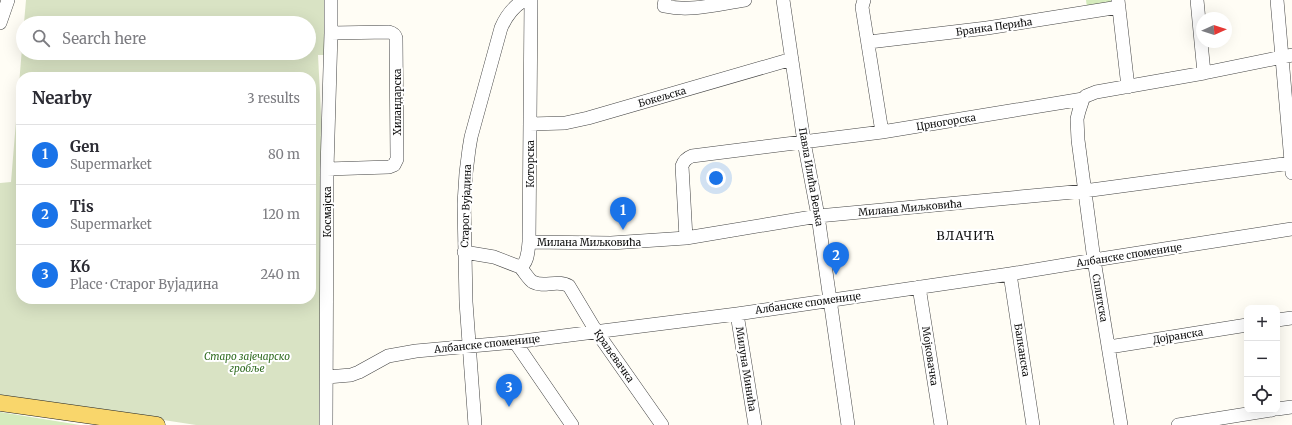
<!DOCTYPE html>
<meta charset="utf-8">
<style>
body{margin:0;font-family:Merriweather,serif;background:#f2f2f3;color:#2b2b33}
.controls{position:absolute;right:12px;bottom:12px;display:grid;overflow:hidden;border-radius:8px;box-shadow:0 4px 16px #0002}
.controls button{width:36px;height:36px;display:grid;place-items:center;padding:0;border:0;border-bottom:1px solid #e1e1e2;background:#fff;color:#2b2b33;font:20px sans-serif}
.compass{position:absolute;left:1196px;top:12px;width:36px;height:36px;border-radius:50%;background:#fff;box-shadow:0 4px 16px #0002;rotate:87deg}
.you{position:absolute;left:716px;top:178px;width:14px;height:14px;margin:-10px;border:3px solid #fff;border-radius:50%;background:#1a73e8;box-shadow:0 0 0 6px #1a73e833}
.badge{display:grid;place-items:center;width:26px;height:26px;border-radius:50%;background:#1a73e8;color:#fff;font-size:13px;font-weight:700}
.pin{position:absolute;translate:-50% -33px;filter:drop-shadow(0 1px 2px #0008)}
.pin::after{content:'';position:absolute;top:21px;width:14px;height:12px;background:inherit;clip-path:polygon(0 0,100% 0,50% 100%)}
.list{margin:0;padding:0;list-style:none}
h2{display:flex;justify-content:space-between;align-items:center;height:52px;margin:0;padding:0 16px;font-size:17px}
h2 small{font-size:13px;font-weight:400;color:#7c7c81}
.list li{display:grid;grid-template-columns:26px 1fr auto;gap:12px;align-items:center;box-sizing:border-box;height:60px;padding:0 16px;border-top:1px solid #e1e1e2}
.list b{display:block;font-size:15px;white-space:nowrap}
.list p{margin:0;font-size:13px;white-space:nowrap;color:#7c7c81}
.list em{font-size:13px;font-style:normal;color:#7c7c81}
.icon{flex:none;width:22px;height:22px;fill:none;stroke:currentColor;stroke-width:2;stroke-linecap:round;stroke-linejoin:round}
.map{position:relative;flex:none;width:1292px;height:425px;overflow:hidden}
.search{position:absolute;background:#fff;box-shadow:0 4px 16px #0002;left:16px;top:16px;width:300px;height:44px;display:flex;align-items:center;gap:10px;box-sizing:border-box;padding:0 14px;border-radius:22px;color:#7c7c81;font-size:15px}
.panel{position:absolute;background:#fff;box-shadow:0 4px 16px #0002;left:16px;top:72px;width:300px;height:232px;border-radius:16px}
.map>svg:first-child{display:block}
.green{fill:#d5ebbd}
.cemetery{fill:#d9e3c4;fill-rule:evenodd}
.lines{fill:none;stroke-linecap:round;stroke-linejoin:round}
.minor-casing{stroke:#444;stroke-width:14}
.major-casing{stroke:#222;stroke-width:17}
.minor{stroke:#fff;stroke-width:13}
.major{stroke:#f9d66b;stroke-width:16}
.labels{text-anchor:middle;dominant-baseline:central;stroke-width:4;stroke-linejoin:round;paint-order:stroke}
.street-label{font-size:10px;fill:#111;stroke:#fff}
.park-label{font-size:10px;font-style:italic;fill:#2f6b1f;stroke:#fff}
.quarter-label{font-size:12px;letter-spacing:1px;fill:#111;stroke:#fff}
</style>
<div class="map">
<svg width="1292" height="425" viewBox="0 0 1292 425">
<rect width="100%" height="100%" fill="#fffdf5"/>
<!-- green -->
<path class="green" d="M1086,0H1114L1112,4L1087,8Z
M0,412L80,425H0Z"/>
<!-- cemetery -->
<path class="cemetery" d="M26,0H328L327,55H318L323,153L322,425H196L0,395V183L11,182L23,36V53H309V23H24ZM21,77H311V299H21Z"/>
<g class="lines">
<defs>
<path id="minor" d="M665,0L664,6C691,12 718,4 745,0
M783,0L804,142L818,216L848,425
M864,0L862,7L882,132
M1118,0L1128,87
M1197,0L1204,73
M1277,0L1292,173
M0,23L8,0
M869,42L987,28L1119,7
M1083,99L1079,111L1077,119L1078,140L1094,260L1121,425
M530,124L565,123L588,118L792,59
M327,169L389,167L394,165L397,159L396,38C395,34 393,33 389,32L331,33
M686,238L682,166C684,160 687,158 692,156L882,132L1083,99L1086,96L1096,92L1204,73L1292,55
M529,242L611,243L686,238L818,216L1084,191L1291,163
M464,252L494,257L520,267C528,263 528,251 529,242L531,0
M520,267C524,271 529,280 533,282C544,288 558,279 569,286L596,331L662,425
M1010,274L1033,425
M919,287L941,425
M737,314L755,425
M1277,320L1292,318
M515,342L572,425
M1109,347L1247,325
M327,377L351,375L359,372L388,356L416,351L515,342L737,314L1010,274L1094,260L1292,229
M1277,409L1292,407
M326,425L327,169L331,33V0
M475,425L466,302L464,204L466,173L469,149L471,137L501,28C506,16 513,7 524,0
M1178,425L1272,410"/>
<path id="major" d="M0,403L157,425"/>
</defs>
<!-- minor casing -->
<use href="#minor" class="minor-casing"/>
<!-- major casing -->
<use href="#major" class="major-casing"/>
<!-- minor -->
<use href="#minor" class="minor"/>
<!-- major -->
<use href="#major" class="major"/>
</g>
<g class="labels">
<!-- street labels -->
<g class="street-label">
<text transform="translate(994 27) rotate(-8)">Бранка Перића</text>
<text transform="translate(662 97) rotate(-16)">Бокељска</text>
<text transform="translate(397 102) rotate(-90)">Хиландарска</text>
<text transform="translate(946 122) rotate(-9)">Црногорска</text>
<text transform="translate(530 164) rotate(-90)">Которска</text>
<text transform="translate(811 177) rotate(80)">Павла Илића Вељка</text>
<text transform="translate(466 206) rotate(-88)">Старог Вујадина</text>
<text transform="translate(910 208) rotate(-5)">Милана Миљковића</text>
<text transform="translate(327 212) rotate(-90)">Космајска</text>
<text x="589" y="242">Милана Миљковића</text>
<text transform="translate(1129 255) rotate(-9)">Албанске споменице</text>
<text transform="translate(1100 298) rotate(80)">Сплитска</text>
<text transform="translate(808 303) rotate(-8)">Албанске споменице</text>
<text transform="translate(1178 336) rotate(-9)">Дојранска</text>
<text transform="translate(487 344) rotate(-6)">Албанске споменице</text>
<text transform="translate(1022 350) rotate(81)">Балканска</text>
<text transform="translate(614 356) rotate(55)">Краљевачка</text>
<text transform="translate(930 356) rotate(81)">Мојковачка</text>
<text transform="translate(746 369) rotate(81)">Милуна Минића</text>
</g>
<!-- park labels -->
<g class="park-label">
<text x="247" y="356">Старо зајечарско<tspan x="247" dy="12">гробље</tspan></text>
</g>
<!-- quarter labels -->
<g class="quarter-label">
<text x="966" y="235">ВЛАЧИЋ</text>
</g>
</g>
</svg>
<div class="controls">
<button>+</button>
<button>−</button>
<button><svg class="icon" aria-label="locate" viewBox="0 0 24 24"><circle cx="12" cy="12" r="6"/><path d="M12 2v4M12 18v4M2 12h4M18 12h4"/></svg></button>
</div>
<svg class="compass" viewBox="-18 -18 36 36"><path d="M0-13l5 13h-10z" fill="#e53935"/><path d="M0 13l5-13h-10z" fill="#7c7c81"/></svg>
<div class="you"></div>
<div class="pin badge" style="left:623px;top:230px">1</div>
<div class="pin badge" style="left:836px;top:275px">2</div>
<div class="pin badge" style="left:509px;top:407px">3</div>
<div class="search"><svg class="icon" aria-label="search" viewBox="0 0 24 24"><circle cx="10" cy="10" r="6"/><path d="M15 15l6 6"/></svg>Search here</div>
<section class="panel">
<h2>Nearby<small>3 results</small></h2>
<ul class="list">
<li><span class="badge">1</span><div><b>Gen</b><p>Supermarket</p></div><em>80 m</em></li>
<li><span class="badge">2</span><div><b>Tis</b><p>Supermarket</p></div><em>120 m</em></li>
<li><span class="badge">3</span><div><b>K6</b><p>Place · Старог Вујадина</p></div><em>240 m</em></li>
</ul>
</section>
</div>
